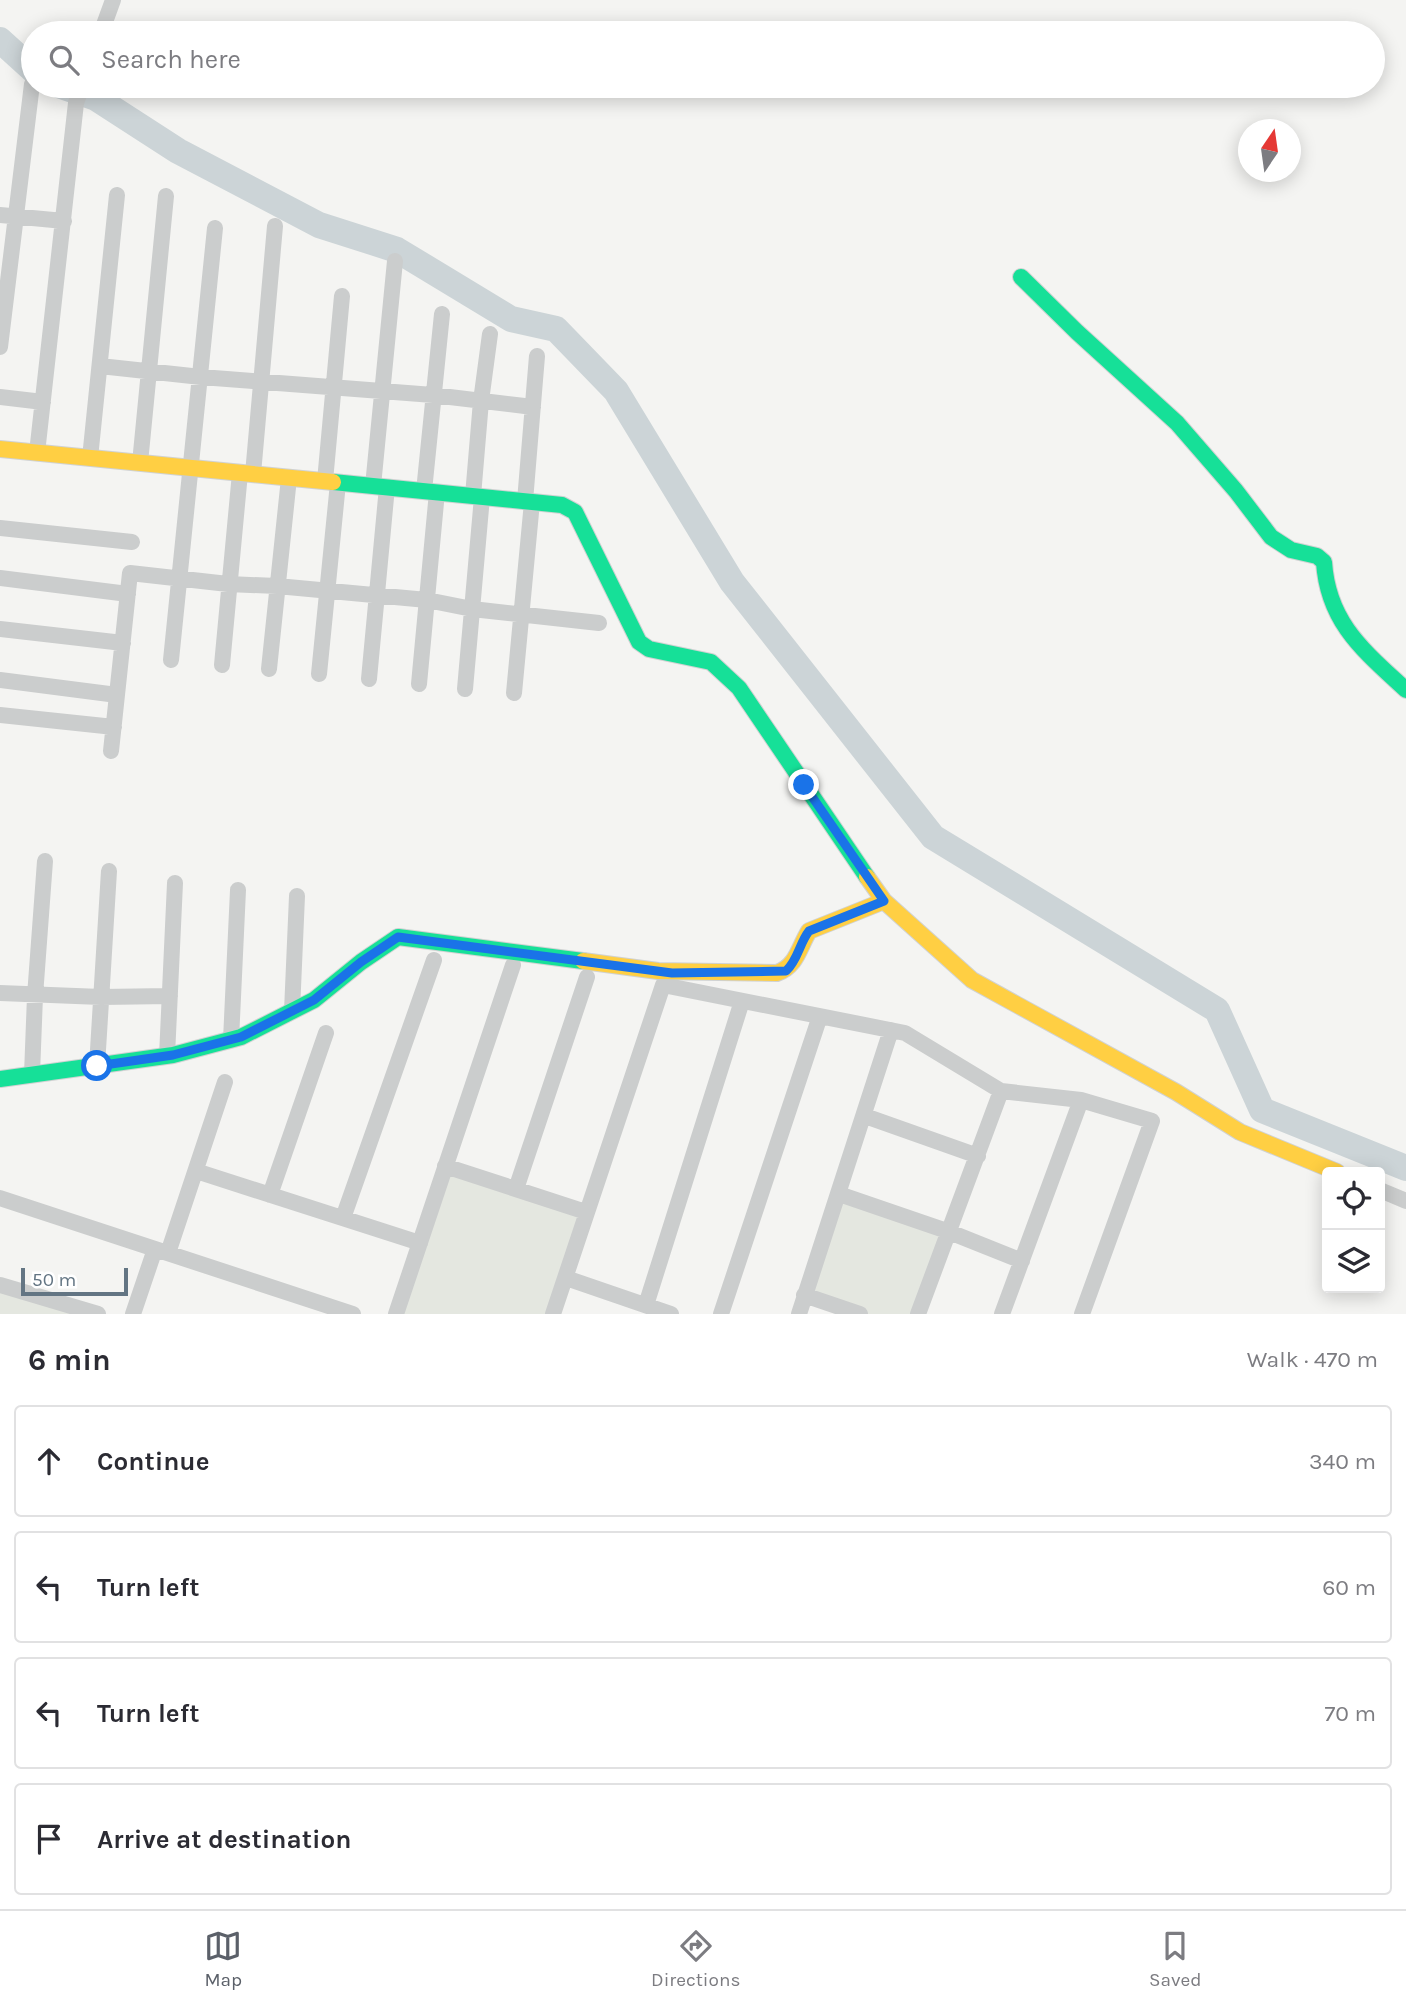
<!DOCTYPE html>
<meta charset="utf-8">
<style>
body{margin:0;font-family:Karla,sans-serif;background:#f7f7f7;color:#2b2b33}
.controls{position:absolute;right:21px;bottom:21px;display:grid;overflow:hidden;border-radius:7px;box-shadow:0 4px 18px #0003}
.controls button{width:63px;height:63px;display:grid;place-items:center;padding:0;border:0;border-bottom:2px solid #e1e1e2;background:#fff;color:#2b2b33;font:35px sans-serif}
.compass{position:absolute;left:1238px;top:119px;width:63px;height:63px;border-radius:50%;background:#fff;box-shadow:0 4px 18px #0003;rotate:13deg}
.scale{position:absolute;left:21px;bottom:18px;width:107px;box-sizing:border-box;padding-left:7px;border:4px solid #637583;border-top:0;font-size:19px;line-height:24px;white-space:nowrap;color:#637583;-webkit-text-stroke:5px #fff;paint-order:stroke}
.stop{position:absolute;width:21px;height:21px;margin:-16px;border:5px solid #1a73e8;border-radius:50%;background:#fff}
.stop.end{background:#1a73e8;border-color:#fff;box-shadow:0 2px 7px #0008}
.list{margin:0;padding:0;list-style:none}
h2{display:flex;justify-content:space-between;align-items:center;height:91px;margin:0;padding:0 28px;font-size:30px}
h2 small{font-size:23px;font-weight:400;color:#7c7c81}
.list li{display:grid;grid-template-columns:46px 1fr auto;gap:21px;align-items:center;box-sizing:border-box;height:112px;margin:0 14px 14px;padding:0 14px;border:2px solid #e1e1e2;border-radius:7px}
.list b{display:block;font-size:26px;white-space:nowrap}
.list em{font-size:23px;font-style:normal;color:#7c7c81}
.icon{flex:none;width:38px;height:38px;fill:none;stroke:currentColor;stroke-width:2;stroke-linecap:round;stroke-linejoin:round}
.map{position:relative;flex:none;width:1406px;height:1314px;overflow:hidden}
.search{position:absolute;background:#fff;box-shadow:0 4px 18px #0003;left:21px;right:21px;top:21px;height:77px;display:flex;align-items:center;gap:18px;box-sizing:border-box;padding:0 24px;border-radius:38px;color:#7c7c81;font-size:26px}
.sheet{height:595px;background:#fff}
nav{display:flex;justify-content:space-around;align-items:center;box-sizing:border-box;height:98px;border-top:2px solid #e1e1e2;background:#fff;font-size:19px;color:#7c7c81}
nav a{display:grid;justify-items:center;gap:4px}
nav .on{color:#5b6069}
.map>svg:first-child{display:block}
.green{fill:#e4e7e0}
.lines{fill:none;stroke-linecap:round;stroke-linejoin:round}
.river{stroke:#ccd4d7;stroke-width:26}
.fast-casing{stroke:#d0d2d2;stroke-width:18}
.slow-casing{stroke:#d0d2d2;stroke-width:18}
.street{stroke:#cbcdcd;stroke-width:16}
.fast{stroke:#16e098;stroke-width:16}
.slow{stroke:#ffcf43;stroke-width:16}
.route{stroke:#1a73e8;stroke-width:9}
</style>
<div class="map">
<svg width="1406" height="1314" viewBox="0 0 1406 1314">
<rect width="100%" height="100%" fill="#f4f4f2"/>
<!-- green -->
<path class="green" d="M445,1166L586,1212L552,1314H396Z
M839,1194L947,1231L918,1314H860L804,1295Z
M0,1285L98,1314H0Z"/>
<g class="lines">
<!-- river -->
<path class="river" d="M0,40L33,70
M61,86L96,98L178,151L319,225L397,250L511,319L556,329L616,391L732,582L933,837L1217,1010L1262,1110L1406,1168"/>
<defs>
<path id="fast" d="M1021,277L1077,332L1177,423L1236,491L1271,537L1291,550L1317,556L1324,562C1328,623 1364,651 1406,690
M333,482L562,505L575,512L639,642L649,649L711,662L739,688L867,877
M0,1079L173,1055L241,1037L314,1000L361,962L398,937L583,961"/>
<path id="slow" d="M0,449L333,482
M867,877L884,901L972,980L1176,1092L1240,1132L1337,1172
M583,961L658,971L777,973C797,966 799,947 809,931L884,901"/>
</defs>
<!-- fast casing -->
<use href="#fast" class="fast-casing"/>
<!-- slow casing -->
<use href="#slow" class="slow-casing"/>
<!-- street -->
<path class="street" d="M101,33L113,0
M0,215L64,221
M0,347L32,84
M100,366L201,377L433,395L533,407
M0,397L43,402
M37,453L76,103L82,86
M90,458L117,195
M140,463L166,196
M253,474L275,226
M325,481L342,296
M373,486L395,261
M424,491L442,314
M473,496L481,401L490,334
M525,501L537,356
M0,528L132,542
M0,578L128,594
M0,629L123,643
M171,660L215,228
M222,665L240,473
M269,669L289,478
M319,674L338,483
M369,679L387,487
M0,680L117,695
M419,684L437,492
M465,689L482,497
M514,693L532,502
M0,715L114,727
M111,751L130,573L228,584L277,586L427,600L472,609L599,623
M0,993L101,997L170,996
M292,1011L297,896
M231,1040L238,890
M167,1056L175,883
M97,1066L109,871
M32,1074L35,996L45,861
M865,1116L978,1156
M445,1166L586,1212
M196,1171L420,1243
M516,1189L587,977
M1380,1190L1406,1201
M839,1194L947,1231L1022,1261
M270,1195L326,1033
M0,1198L353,1314
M343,1218L434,960
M168,1253L225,1082
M566,1278L671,1314
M0,1285L98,1314
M804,1295L860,1314
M646,1305L742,1001
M133,1314L155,1249
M396,1314L513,965
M553,1314L663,985L905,1033L1001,1091L1081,1100L1152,1121L1082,1314
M721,1314L820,1016
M799,1314L891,1030
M918,1314L1001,1091
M1002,1314L1081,1100"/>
<!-- fast -->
<use href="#fast" class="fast"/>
<!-- slow -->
<use href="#slow" class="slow"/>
</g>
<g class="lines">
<!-- route -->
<path class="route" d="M97,1066L173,1055L241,1037L314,1000L361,962L398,937L672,973L786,971C798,960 799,944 809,931L884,901L804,785"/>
</g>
</svg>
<div class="controls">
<button><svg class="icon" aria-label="locate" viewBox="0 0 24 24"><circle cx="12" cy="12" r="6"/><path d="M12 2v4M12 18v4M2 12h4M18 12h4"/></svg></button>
<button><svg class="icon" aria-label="layers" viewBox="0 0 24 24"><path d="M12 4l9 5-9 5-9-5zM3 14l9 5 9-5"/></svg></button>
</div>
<svg class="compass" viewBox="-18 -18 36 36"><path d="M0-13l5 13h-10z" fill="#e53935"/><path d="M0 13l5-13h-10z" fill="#7c7c81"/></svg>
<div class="scale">50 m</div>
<div class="stop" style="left:97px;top:1066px"></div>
<div class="stop end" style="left:804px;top:785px"></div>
<div class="search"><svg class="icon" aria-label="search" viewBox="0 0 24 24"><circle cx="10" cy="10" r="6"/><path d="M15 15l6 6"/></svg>Search here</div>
</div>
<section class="sheet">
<h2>6 min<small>Walk · 470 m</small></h2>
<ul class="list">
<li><svg class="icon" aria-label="ahead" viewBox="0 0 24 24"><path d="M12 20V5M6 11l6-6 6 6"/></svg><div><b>Continue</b></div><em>340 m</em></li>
<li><svg class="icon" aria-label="left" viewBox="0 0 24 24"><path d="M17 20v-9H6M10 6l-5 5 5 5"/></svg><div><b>Turn left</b></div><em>60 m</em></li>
<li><svg class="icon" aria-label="left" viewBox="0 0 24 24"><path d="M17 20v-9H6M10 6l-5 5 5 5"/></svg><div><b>Turn left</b></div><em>70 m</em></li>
<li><svg class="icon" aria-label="arrive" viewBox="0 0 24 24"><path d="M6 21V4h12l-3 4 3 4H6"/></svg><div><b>Arrive at destination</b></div></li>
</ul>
</section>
<nav>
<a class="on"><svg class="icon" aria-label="map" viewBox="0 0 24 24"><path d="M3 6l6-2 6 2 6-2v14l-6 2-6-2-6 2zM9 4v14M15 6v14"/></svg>Map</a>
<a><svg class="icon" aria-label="directions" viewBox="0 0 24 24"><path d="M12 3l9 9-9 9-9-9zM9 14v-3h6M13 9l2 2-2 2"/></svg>Directions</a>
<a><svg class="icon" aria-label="saved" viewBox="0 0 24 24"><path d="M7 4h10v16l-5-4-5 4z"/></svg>Saved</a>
</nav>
